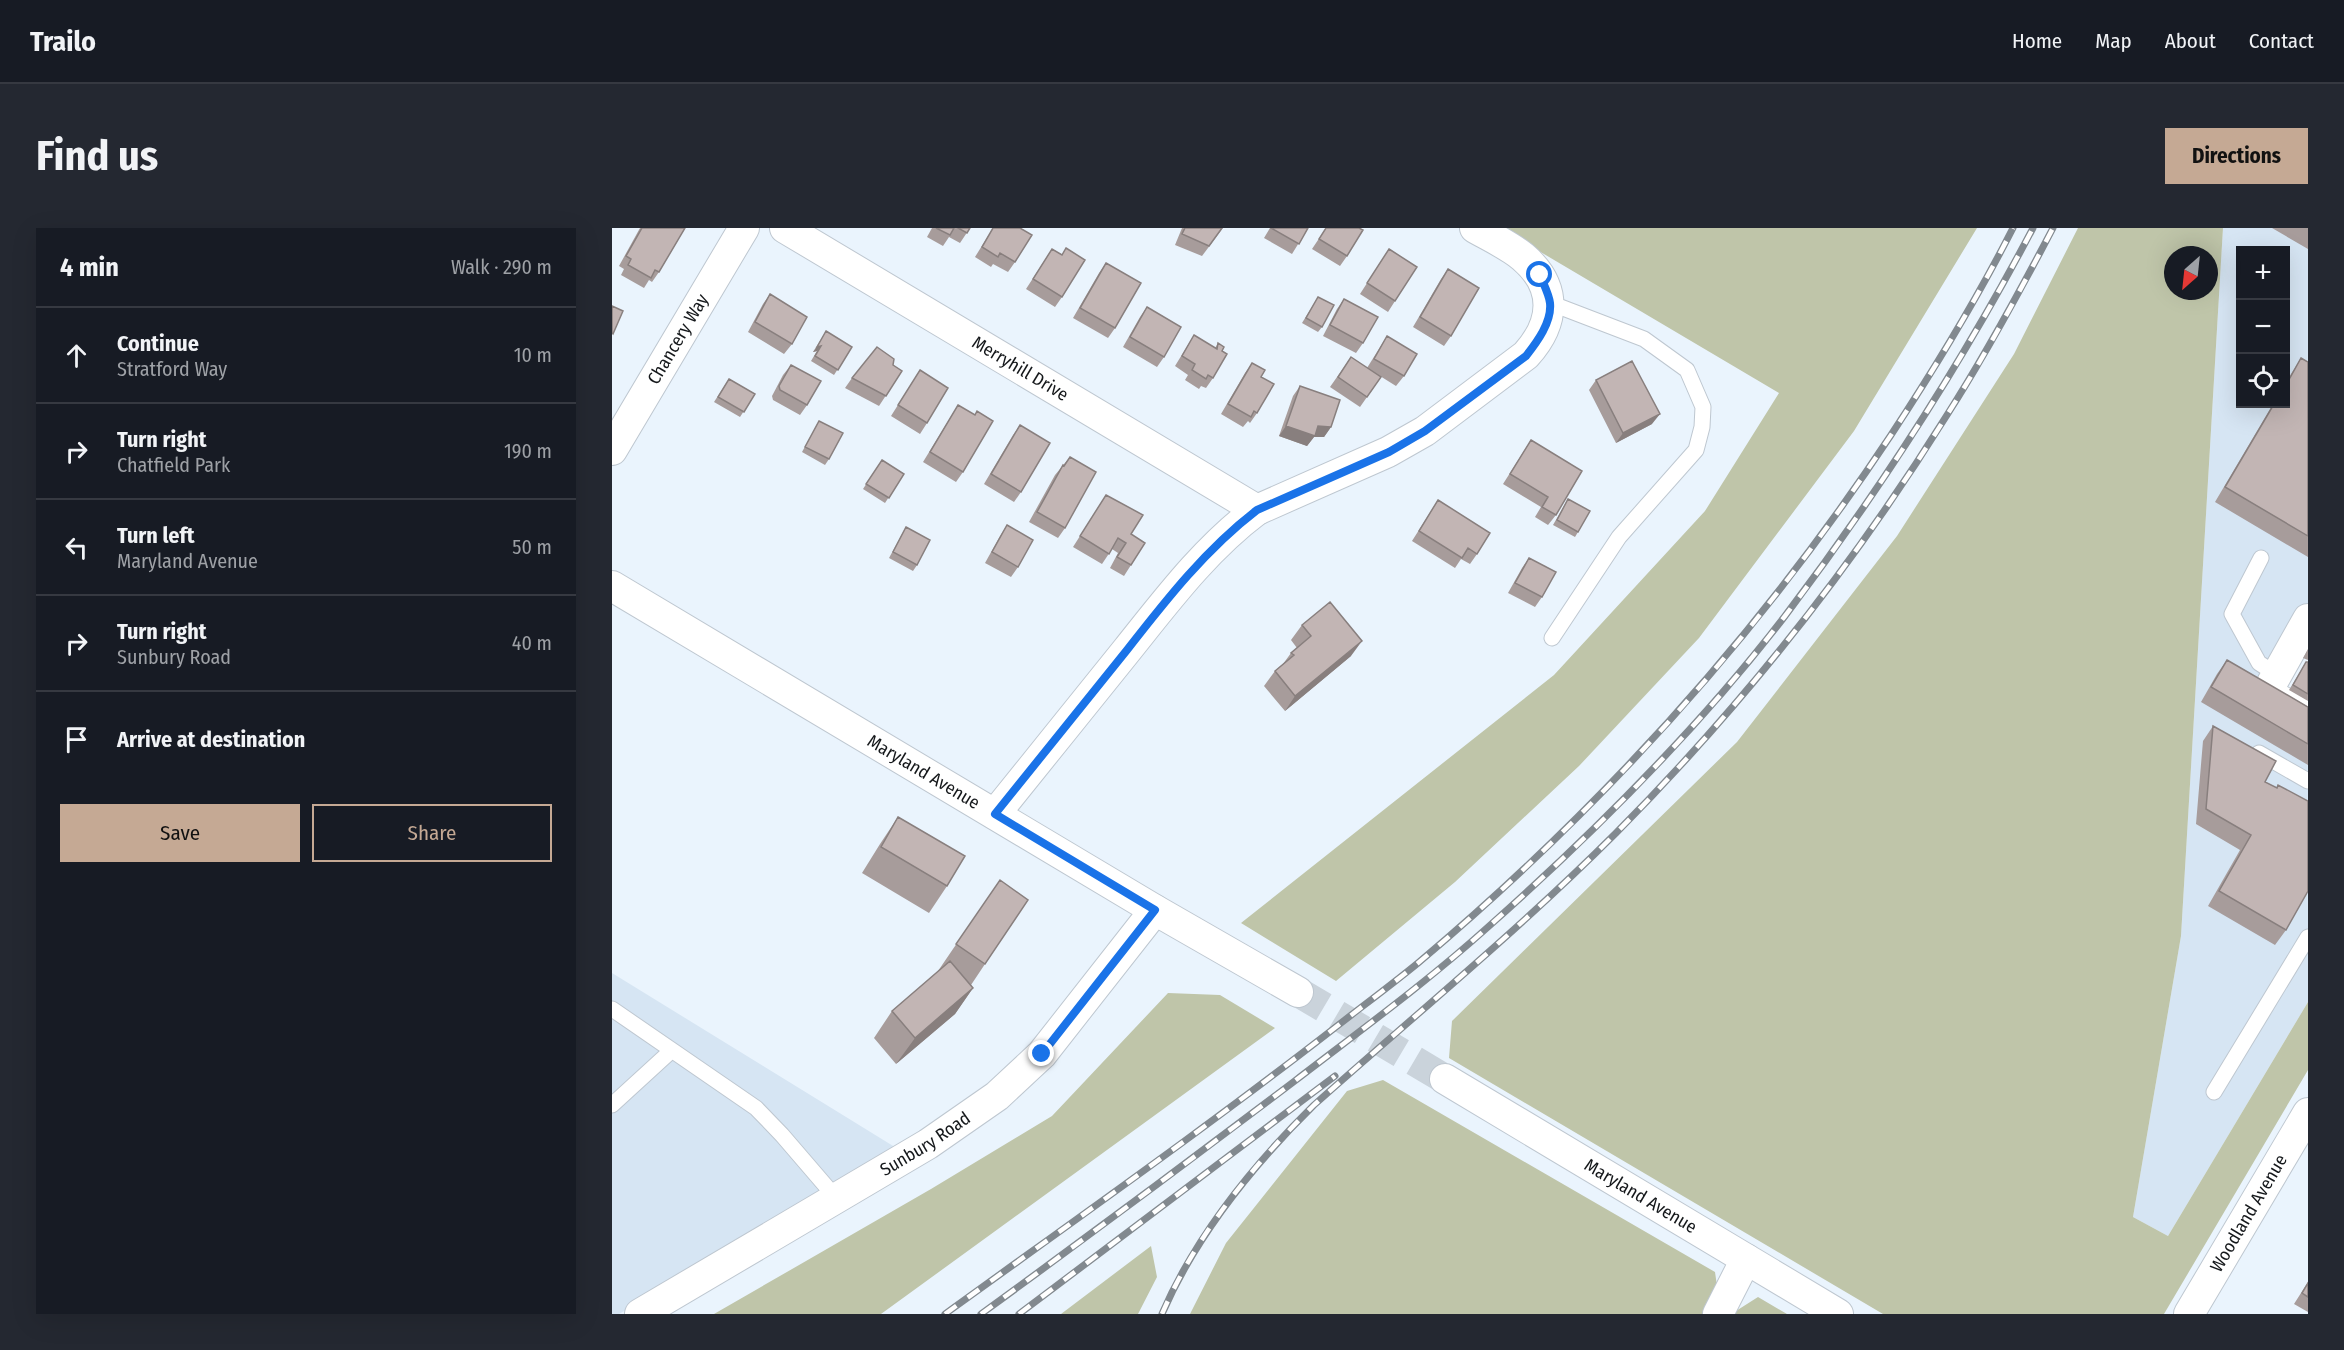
<!DOCTYPE html>
<meta charset="utf-8">
<style>
body{margin:0;font-family:"Fira Sans Condensed",sans-serif;background:#242831;color:#f1f3f6}
.controls{position:absolute;right:18px;top:18px;display:grid;overflow:hidden;border-radius:0px;box-shadow:0 6px 24px #0002}
.controls button{width:54px;height:54px;display:grid;place-items:center;padding:0;border:0;border-bottom:2px solid #363941;background:#171b24;color:#f1f3f6;font:30px sans-serif}
.compass{position:absolute;left:1552px;top:18px;width:54px;height:54px;border-radius:50%;background:#171b24;box-shadow:0 6px 24px #0002;rotate:207deg}
.stop{position:absolute;width:18px;height:18px;margin:-14px;border:4px solid #1a73e8;border-radius:50%;background:#fff}
.stop.end{background:#1a73e8;border-color:#fff;box-shadow:0 2px 6px #0008}
.list{margin:0;padding:0;list-style:none}
h2{display:flex;justify-content:space-between;align-items:center;height:78px;margin:0;padding:0 24px;font-size:26px}
h2 small{font-size:20px;font-weight:400;color:#9ea1a6}
.list li{display:grid;grid-template-columns:39px 1fr auto;gap:18px;align-items:center;box-sizing:border-box;height:96px;padding:0 24px;border-top:2px solid #363941}
.list b{display:block;font-size:22px;white-space:nowrap}
.list p{margin:0;font-size:20px;white-space:nowrap;color:#9ea1a6}
.list em{font-size:20px;font-style:normal;color:#9ea1a6}
.actions{display:flex;gap:12px;padding:18px 24px}
.actions a{flex:1;padding:14px 0;border:2px solid #c5a994;border-radius:0px;text-align:center;font-size:21px;color:#c5a994}
.actions .main{background:#c5a994;color:#111}
.icon{flex:none;width:33px;height:33px;fill:none;stroke:currentColor;stroke-width:2;stroke-linecap:round;stroke-linejoin:round}
.map{position:relative;flex:none;width:1696px;height:1086px;overflow:hidden;border-radius:0px}
header{display:flex;align-items:center;gap:36px;box-sizing:border-box;height:84px;padding:0 30px;background:#171b24;border-bottom:2px solid #363941}
header strong{font-size:28px}
nav{display:flex;gap:33px;margin-inline-start:auto;font-size:21px}
.intro{display:flex;align-items:center;justify-content:space-between;box-sizing:border-box;height:144px;padding:0 36px}
h1{margin:0;font-size:42px}
.button{padding:15px 27px;border-radius:0px;background:#c5a994;color:#111;font-size:21px;font-weight:700}
main{display:flex;gap:36px;padding:0 36px}
aside{flex:1;background:#171b24;border-radius:0px;box-shadow:0 6px 24px #0002}
.map>svg:first-child{display:block}
.built{fill:#d6e5f3;fill-rule:evenodd}
.green{fill:#bfc5a9;fill-rule:evenodd}
.lines{fill:none;stroke-linecap:round;stroke-linejoin:round}
.street-tunnel{stroke:#cad3db;stroke-width:30;stroke-dasharray:30 15;stroke-linecap:butt}
.lane-casing{stroke:#bec7d0;stroke-width:17}
.street-casing{stroke:#bec7d0;stroke-width:32}
.lane{stroke:#fff;stroke-width:15}
.street{stroke:#fff;stroke-width:30}
.rail-casing{stroke:#82898f;stroke-width:7}
.rail{stroke:#fff;stroke-width:4.5;stroke-dasharray:14;stroke-linecap:butt}
.wall{fill:#a79c9b}
.shaded-wall{fill:#887f7e}
.building{fill:#c2b5b4;stroke:#887f7e;stroke-width:1.5}
.route{stroke:#1a73e8;stroke-width:8}
.labels{text-anchor:middle;dominant-baseline:central;stroke-width:4.5;stroke-linejoin:round;paint-order:stroke}
.street-label{font-size:18px;fill:#15181b;stroke:#fff}
</style>
<header>
<strong>Trailo</strong>
<nav><a>Home</a><a>Map</a><a>About</a><a>Contact</a></nav>
</header>
<div class="intro"><h1>Find us</h1><a class="button">Directions</a></div>
<main>
<aside>
<h2>4 min<small>Walk · 290 m</small></h2>
<ul class="list">
<li><svg class="icon" aria-label="ahead" viewBox="0 0 24 24"><path d="M12 20V5M6 11l6-6 6 6"/></svg><div><b>Continue</b><p>Stratford Way</p></div><em>10 m</em></li>
<li><svg class="icon" aria-label="right" viewBox="0 0 24 24"><path d="M7 20v-9h11M14 6l5 5-5 5"/></svg><div><b>Turn right</b><p>Chatfield Park</p></div><em>190 m</em></li>
<li><svg class="icon" aria-label="left" viewBox="0 0 24 24"><path d="M17 20v-9H6M10 6l-5 5 5 5"/></svg><div><b>Turn left</b><p>Maryland Avenue</p></div><em>50 m</em></li>
<li><svg class="icon" aria-label="right" viewBox="0 0 24 24"><path d="M7 20v-9h11M14 6l5 5-5 5"/></svg><div><b>Turn right</b><p>Sunbury Road</p></div><em>40 m</em></li>
<li><svg class="icon" aria-label="arrive" viewBox="0 0 24 24"><path d="M6 21V4h12l-3 4 3 4H6"/></svg><div><b>Arrive at destination</b></div></li>
</ul>
<div class="actions"><a class="main">Save</a><a>Share</a></div>
</aside>
<div class="map">
<svg width="1696" height="1086" viewBox="0 0 1696 1086">
<rect width="100%" height="100%" fill="#eaf4fd"/>
<!-- built -->
<path class="built" d="M1611,0H1696V383L1652,457L1696,484V774L1556,1008L1521,989L1569,708ZM1628,22H1674V176H1628Z
M0,745L286,921L7,1086H0Z"/>
<!-- green -->
<path class="green" d="M888,0H1365L1242,203L1087,410L967,538L843,654L724,753L629,695L942,447L1093,283L1167,165Z
M1466,0H1611L1569,708L1521,989L1556,1008L1696,774V842L1552,1086H1271L837,830L840,793L1125,514L1285,308L1402,126ZM1561,27H1597V63H1561Z
M556,765L608,767L663,800L269,1086H102L319,961L440,888Z
M771,852L1103,1044L1106,1065L1094,1086H578L614,1015L735,863Z
M539,1018L545,1049L526,1086H449Z
M1146,1069L1175,1086H1122L1124,1083Z"/>
<g class="lines">
<!-- street-tunnel -->
<path class="street-tunnel" d="M686,764L833,851"/>
<defs>
<path id="lane" d="M938,75L1032,111L1075,142L1091,179L1090,199L1084,222L1007,309L940,410
M1649,330L1620,386L1647,435L1664,446
M1647,525L1696,553
M0,781L144,880L170,907L225,971
M1602,864L1696,709
M0,877L59,823"/>
<g id="street">
<path id="s1" d="M173,0L645,282"/>
<path id="s2" d="M0,222L132,0"/>
<path id="s3" d="M0,358L543,682L686,764"/>
<path d="M1696,391L1660,455L1659,464L1666,471L1696,488"/>
<path d="M383,586C427,531 471,477 515,422C555,372 593,321 645,282L776,224L813,203L914,127C943,95 946,59 911,29C898,18 879,9 863,0"/>
<path id="s4" d="M833,851L1226,1086"/>
<path id="s5" d="M28,1086L316,916L385,868L430,826L543,682"/>
<path d="M1106,1086L1134,1031"/>
<path id="s6" d="M1577,1086L1696,885"/>
</g>
</defs>
<!-- lane casing -->
<use href="#lane" class="lane-casing"/>
<!-- street casing -->
<use href="#street" class="street-casing"/>
<!-- lane -->
<use href="#lane" class="lane"/>
<!-- street -->
<use href="#street" class="street"/>
<defs>
<path id="rail" d="M333,1086C463,992 594,900 720,802C748,780 778,758 806,735C990,580 1146,408 1279,207C1323,140 1365,71 1401,0
M369,1086C475,1009 580,931 684,852C749,802 815,754 876,699C983,604 1086,501 1173,388C1266,265 1349,137 1421,0
M407,1086L723,848
M550,1086C584,1007 641,937 702,877C803,787 908,701 1004,605C1129,479 1241,338 1335,187C1374,126 1408,63 1441,0"/>
</defs>
<!-- rail casing -->
<use href="#rail" class="rail-casing"/>
<!-- rail -->
<use href="#rail" class="rail"/>
</g>
<!-- wall -->
<path class="wall" d="M28,0H73L47,44L40,54L37,52L32,60L9,47L12,41L7,38Z
M320,0H358L348,15L337,9L331,18L315,9Z
M381,0L403,34L396,44L381,36L379,39L363,29Z
M570,0H611L590,28L563,17Z
M658,0H696L680,26L652,10Z
M714,0H747L735,28L728,38L700,21Z
M1660,0H1696V21Z
M440,21L449,26L450,69L443,79L414,61Z
M777,21L783,73L776,84L748,66Z
M494,35L503,100L496,110L461,90L487,45Z
M836,41L839,108L832,118L801,99L829,51Z
M158,66L180,116L172,126L136,104L151,76Z
M706,69L710,99L706,104L690,95Z
M732,71L751,115L744,125L711,108L725,81Z
M535,79L552,129L545,139L511,119L528,89Z
M582,107L603,120L606,115L610,123L601,150L594,160L589,158L587,161L573,152L576,147L563,138Z
M211,108L240,119L222,147L199,133L205,123L201,124Z
M775,108L792,148L784,158L768,148L769,149L748,179L718,159L739,129L755,140Z
M1689,130L1696,134V329L1603,274L1661,176H1674V154Z
M640,135L649,149L645,185L638,195L636,193L631,199L609,186L633,145Z
M179,137L195,177L188,187L161,172L160,168L171,147Z
M281,137L290,143L267,178L233,160L240,150Z
M308,142L315,195L308,206L279,188Z
M117,151L143,166L128,189L102,174Z
M984,152L1040,196L1004,215L977,162Z
M688,158L719,199L712,209H702L695,218L667,208L681,168Z
M346,177L351,244L344,254L311,234Z
M207,193L217,231L213,237L190,224Z
M408,197L409,264L402,274L372,256L401,207Z
M919,212L944,287L936,297L923,289L929,279L891,256Z
M458,229L453,300L446,310L417,294L443,247Z
M270,232L292,246L273,275L251,261Z
M494,267L519,306V337L512,348L498,340L506,325L500,321L490,336L461,319Z
M956,271L966,304L963,309L941,297Z
M826,272L865,326L858,336L849,331L843,340L800,313Z
M395,297L406,339L399,349L373,335L388,308Z
M294,299L305,337L301,343L277,330Z
M917,330L930,369L923,379L896,365L910,340Z
M690,397L739,428L673,483L652,458L663,443L671,436L679,425L685,420L679,412Z
M1696,421V432L1691,430Z
M1615,432L1696,479V537L1589,474L1605,446Z
M1694,434H1696V473L1677,462Z
M1601,498L1653,554L1664,560L1674,702L1663,717L1596,678L1628,622L1584,596L1591,513Z
M286,589L335,658L317,685L250,645L268,616Z
M388,652L373,736L359,757L361,760L343,786L284,836L262,810L280,783L327,743H326Z
M1696,1054V1084L1682,1076Z"/>
<!-- shaded-wall -->
<path class="shaded-wall" d="M209,118L205,123L201,124L205,119Z
M1048,186L1040,196L1004,215L1011,205Z
M674,198H706L719,199L712,209H702L695,218L667,208Z
M750,413L739,428L673,483L683,468Z
M361,760L343,786L284,836L303,810Z"/>
<!-- building -->
<path class="building" d="M30,0H73L47,44L43,42L39,50L16,37L19,31L14,28Z
M324,0H342L338,7Z
M346,0H358L355,5Z
M381,0H408L420,7L403,34L388,25L386,29L370,19Z
M573,0H610L597,18L570,6Z
M659,0H696L687,16Z
M714,0H747L751,2L735,28L707,11Z
M454,20L473,32L450,69L421,51L440,21L450,27Z
M777,21L805,39L783,73L755,55Z
M494,35L529,55L503,100L468,80Z
M836,41L867,60L839,108L808,89Z
M158,66L195,89L180,116L143,94Z
M706,69L722,77L710,99L694,90Z
M732,71L766,89L751,115L718,97Z
M0,78L11,83L1,106L0,105Z
M535,79L569,99L552,129L518,109Z
M214,103L240,119L226,142L203,128L209,118L205,119Z
M582,107L605,121L606,115L612,119L610,123L615,126L601,150L596,147L594,151L580,142L583,136L570,128Z
M775,108L805,126L792,148L762,131Z
M265,119L282,131L281,137L290,143L274,168L240,150Z
M739,129L769,149L755,169L726,149Z
M1689,130L1696,134V308L1613,259L1662,176H1674V157Z
M1020,133L1048,186L1011,205L984,152Z
M640,135L653,142L649,149L662,156L645,185L642,183L639,189L616,176Z
M179,137L209,153L195,177L168,162L167,158Z
M308,142L336,160L315,195L286,177Z
M117,151L143,166L132,184L106,169Z
M688,158L728,172L719,199L706,198L703,208L674,198Z
M346,177L363,187L365,183L381,193L351,244L318,224Z
M207,193L231,205L217,231L193,219Z
M408,197L438,215L409,264L379,246Z
M919,212L970,243L944,287L930,279L936,269L898,246Z
M458,229L484,244L453,300L425,284L451,237L452,238Z
M270,232L292,246L277,270L254,256Z
M494,267L531,287L519,306L533,315L519,337L505,329L514,315L506,310L497,326L468,308Z
M956,271L978,283L966,304L945,292Z
M826,272L878,305L865,326L856,320L850,330L807,303Z
M395,297L421,312L406,339L380,324Z
M294,299L318,312L305,337L281,324Z
M917,330L944,344L930,369L903,355Z
M718,374L750,413L683,468L663,443L682,427L679,425L699,408L690,397Z
M1615,432L1696,479V516L1599,459Z
M1694,434H1696V466L1681,457Z
M1601,498L1664,533L1653,554L1665,560L1666,557L1696,573V663L1674,702L1607,663L1639,607L1594,581Z
M286,589L353,628L335,658L269,619Z
M388,652L416,672L373,736L344,716Z
M338,733L361,760L303,810L280,783Z
M1696,1055V1069L1690,1065Z"/>
<g class="lines">
<!-- route -->
<path class="route" d="M430,826L543,682L383,586C427,531 471,477 515,422C554,372 594,321 645,282L777,224L813,203L914,128C925,114 940,94 938,75C937,66 931,55 928,47"/>
</g>
<g class="labels">
<!-- street labels -->
<g class="street-label">
<text stroke="none"><textPath href="#s2" startOffset="129">Chancery Way</textPath></text>
<text stroke="none"><textPath href="#s1" startOffset="274">Merryhill Drive</textPath></text>
<text stroke="none"><textPath href="#s3" startOffset="363">Maryland Avenue</textPath></text>
<text stroke="none"><textPath href="#s5" startOffset="332">Sunbury Road</textPath></text>
<text stroke="none"><textPath href="#s4" startOffset="228">Maryland Avenue</textPath></text>
<text stroke="none"><textPath href="#s6" startOffset="117">Woodland Avenue</textPath></text>
</g>
</g>
</svg>
<div class="controls">
<button>+</button>
<button>−</button>
<button><svg class="icon" aria-label="locate" viewBox="0 0 24 24"><circle cx="12" cy="12" r="6"/><path d="M12 2v4M12 18v4M2 12h4M18 12h4"/></svg></button>
</div>
<svg class="compass" viewBox="-18 -18 36 36"><path d="M0-13l5 13h-10z" fill="#e53935"/><path d="M0 13l5-13h-10z" fill="#9ea1a6"/></svg>
<div class="stop" style="left:928px;top:47px"></div>
<div class="stop end" style="left:430px;top:826px"></div>
</div>
</main>
